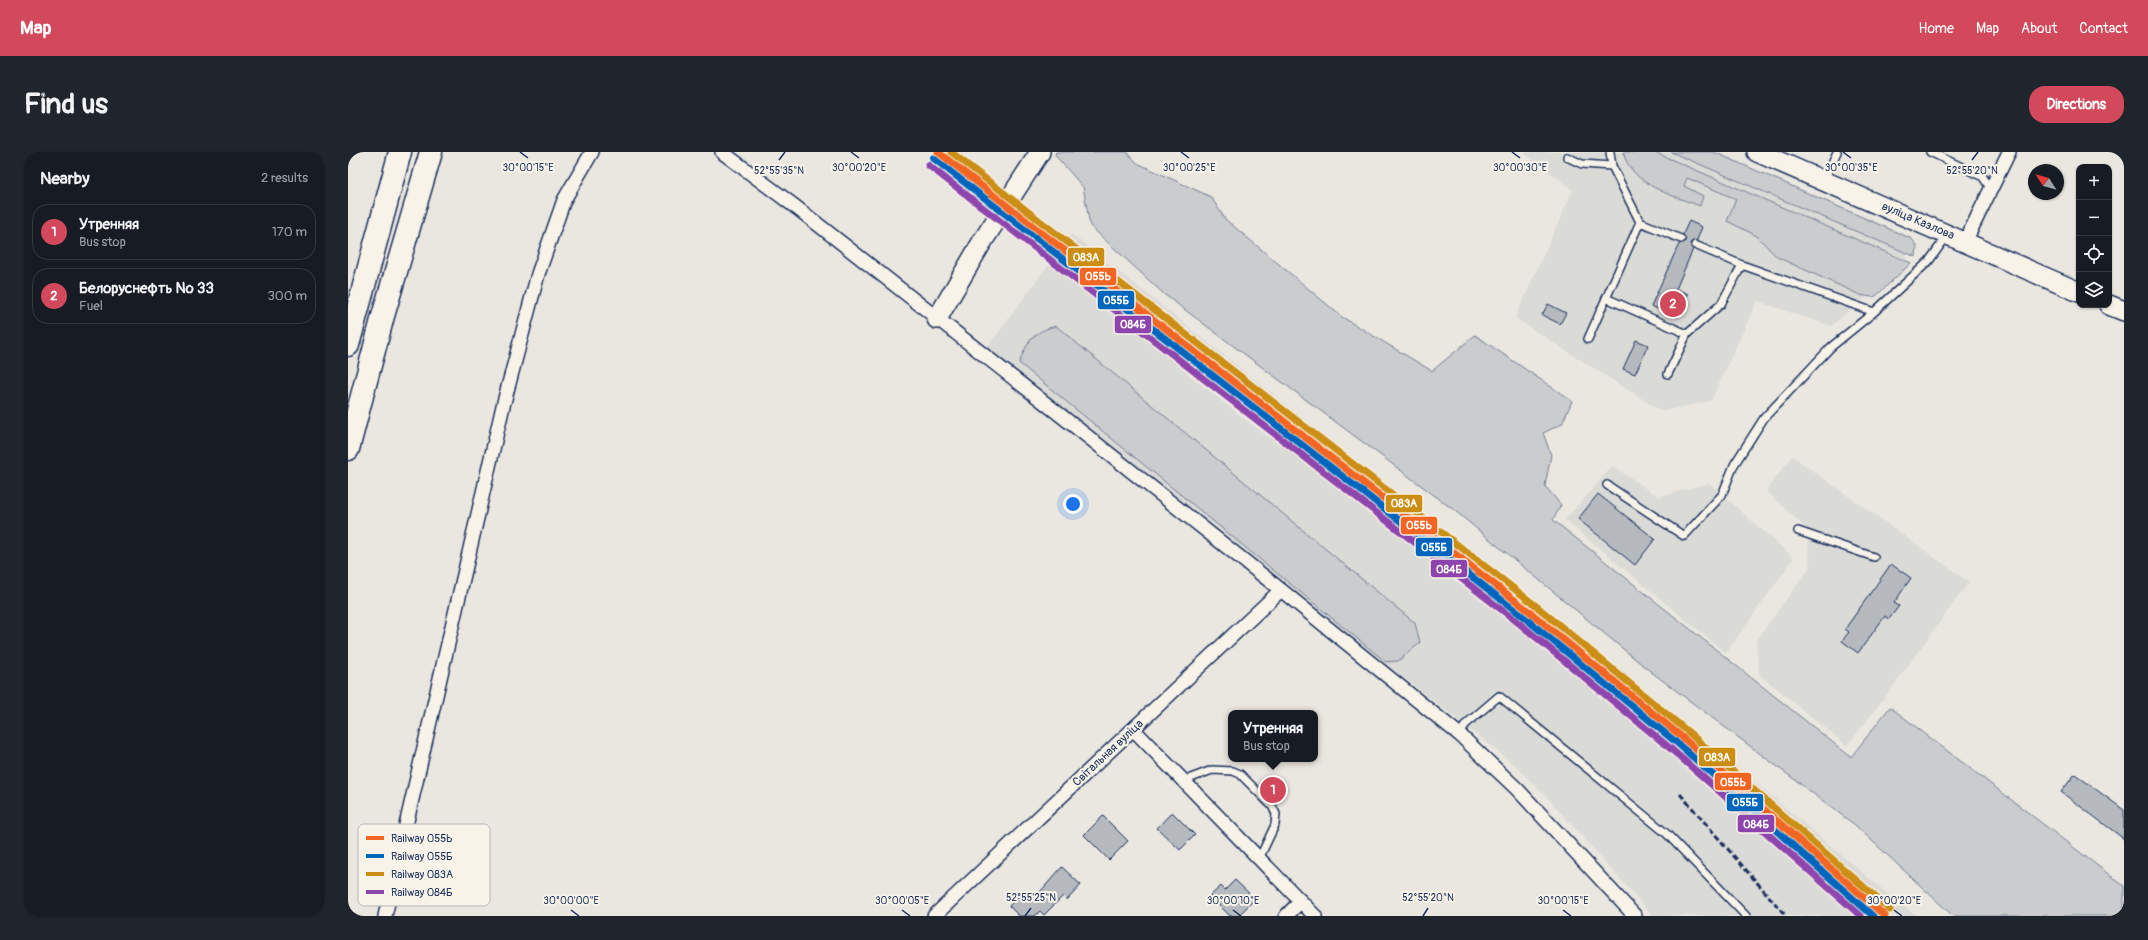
<!DOCTYPE html>
<meta charset="utf-8">
<style>
body{margin:0;font-family:Pangolin,sans-serif;background:#20242c;color:#f1f3f6}
.controls{position:absolute;right:12px;top:12px;display:grid;overflow:hidden;border-radius:8px;box-shadow:0 1px 3px #0004}
.controls button{width:36px;height:36px;display:grid;place-items:center;padding:0;border:0;border-bottom:1px solid #363941;background:#171b24;color:#f1f3f6;font:20px sans-serif}
.compass{position:absolute;left:1680px;top:12px;width:36px;height:36px;border-radius:50%;background:#171b24;box-shadow:0 1px 3px #0004;rotate:306deg}
.you{position:absolute;left:725px;top:352px;width:14px;height:14px;margin:-10px;border:3px solid #fff;border-radius:50%;background:#1a73e8;box-shadow:0 0 0 6px #1a73e833}
.badge{display:grid;place-items:center;width:26px;height:26px;border-radius:50%;background:#d1495b;color:#fff;font-size:13px;font-weight:700}
.pin{position:absolute;translate:-50% -50%;border:2px solid #fff;box-shadow:0 1px 4px #0006}
.popup{position:absolute;left:880px;top:558px;width:90px;height:52px;box-sizing:border-box;display:grid;place-content:center;border-radius:8px;background:#171b24;filter:drop-shadow(0 1px 3px #0005);font-size:13px;white-space:nowrap;color:#9ea1a6}
.popup b{font-size:15px;color:#f1f3f6}
.popup::after{content:'';position:absolute;left:50%;top:100%;margin-left:-8px;border:8px solid transparent;border-top-color:#171b24}
.list{margin:0;padding:0;list-style:none}
h2{display:flex;justify-content:space-between;align-items:center;height:52px;margin:0;padding:0 16px;font-size:17px}
h2 small{font-size:13px;font-weight:400;color:#9ea1a6}
.list li{display:grid;grid-template-columns:26px 1fr auto;gap:12px;align-items:center;box-sizing:border-box;height:56px;margin:0 8px 8px;padding:0 8px;border:1px solid #363941;border-radius:16px}
.list b{display:block;font-size:15px;white-space:nowrap}
.list p{margin:0;font-size:13px;white-space:nowrap;color:#9ea1a6}
.list em{font-size:13px;font-style:normal;color:#9ea1a6}
.icon{flex:none;width:22px;height:22px;fill:none;stroke:currentColor;stroke-width:2;stroke-linecap:round;stroke-linejoin:round}
.map{position:relative;flex:none;width:1776px;height:764px;overflow:hidden;border-radius:16px}
header{display:flex;align-items:center;gap:24px;box-sizing:border-box;height:56px;padding:0 20px;background:#d1495b;color:#fff}
header strong{font-size:19px}
nav{display:flex;gap:22px;margin-inline-start:auto;font-size:14px}
.intro{display:flex;align-items:center;justify-content:space-between;box-sizing:border-box;height:96px;padding:0 24px}
h1{margin:0;font-size:28px}
.button{padding:10px 18px;border-radius:16px;background:#d1495b;color:#fff;font-size:14px;font-weight:700}
main{display:flex;gap:24px;padding:0 24px}
aside{flex:1;background:#171b24;border-radius:16px;box-shadow:0 1px 3px #0004}
.map>svg:first-child{display:block}
.built{fill:#dadad6;fill-rule:evenodd}
.green{fill:#cbcccd;stroke:#737e96}
.building{fill:#b6babf;stroke:#1b2f5e}
.lines{fill:none;stroke-linecap:round;stroke-linejoin:round}
.lane-casing{stroke:#1b2f5e;stroke-width:10}
.street-casing{stroke:#1b2f5e;stroke-width:16}
.secondary-casing{stroke:#1b2f5e;stroke-width:22}
.highway-casing{stroke:#1b2f5e;stroke-width:25}
.lane{stroke:#f7f3e8;stroke-width:7}
.street{stroke:#f7f3e8;stroke-width:13}
.secondary{stroke:#f7f3e8;stroke-width:19}
.highway{stroke:#f7f3e8;stroke-width:22}
.rail{stroke:#1b2f5e;stroke-width:3;stroke-dasharray:6 3;stroke-linecap:butt}
.rail-1-casing{stroke:#f7f3e8;stroke-width:10}
.rail-2-casing{stroke:#f7f3e8;stroke-width:10}
.rail-3-casing{stroke:#f7f3e8;stroke-width:10}
.rail-4-casing{stroke:#f7f3e8;stroke-width:10}
.rail-1{stroke:#f26522;stroke-width:7}
.rail-2{stroke:#0065bd;stroke-width:7}
.rail-3{stroke:#cb8e13;stroke-width:7}
.rail-4{stroke:#8e44ad;stroke-width:7}
.ticks{fill:none;stroke:#1b2f5e;stroke-width:1.5}
.labels{text-anchor:middle;dominant-baseline:central;stroke-width:4;stroke-linejoin:round;paint-order:stroke}
.street-label{font-size:12px;fill:#1b2f5e;stroke:#f7f3e8}
.key{fill:#f7f3e8;stroke:#b5b8bf;stroke-width:1}
.key-label{font-size:11px;fill:#1b2f5e}
.ticks-label{font-size:10px;text-anchor:middle;fill:#1b2f5e;stroke:#f7f3e8;stroke-width:4;stroke-linejoin:round;paint-order:stroke}
.line-badge{stroke:#f7f3e8;stroke-width:1.5}
.badge-label{font-size:11px;text-anchor:middle;font-weight:bold;fill:#fff}
</style>
<header>
<strong>Map</strong>
<nav><a>Home</a><a>Map</a><a>About</a><a>Contact</a></nav>
</header>
<div class="intro"><h1>Find us</h1><a class="button">Directions</a></div>
<main>
<aside>
<h2>Nearby<small>2 results</small></h2>
<ul class="list">
<li><span class="badge">1</span><div><b>Утренняя</b><p>Bus stop</p></div><em>170 m</em></li>
<li><span class="badge">2</span><div><b>Белоруснефть № 33</b><p>Fuel</p></div><em>300 m</em></li>
</ul>
</aside>
<div class="map">
<svg width="1776" height="764" viewBox="0 0 1776 764">
<rect width="100%" height="100%" fill="#eae7e0"/>
<filter id="ink" filterUnits="userSpaceOnUse"><feTurbulence type="fractalNoise" baseFrequency=".025" numOctaves="2"/><feDisplacementMap in="SourceGraphic" scale="8" xChannelSelector="R" yChannelSelector="G"/><feConvolveMatrix kernelMatrix="1 2 1 2 8 2 1 2 1" color-interpolation-filters="sRGB"/></filter>
<g filter="url(#ink)">
<!-- built -->
<path class="built" d="M1177,0H1367L1562,85L1556,114L1483,174L1409,149L1363,249L1313,259L1167,166L1225,38L1177,2Z
M723,82L1272,517L1541,743L1569,764H1305L1198,644L1166,612L936,433L639,196ZM827,212L878,250L936,297H935Z
M1444,304L1621,430L1537,545L1499,594L1411,522L1408,489L1462,415L1459,377L1418,339Z
M1265,314L1311,345L1361,331L1446,406L1378,501L1217,368Z"/>
<!-- green -->
<path class="green" d="M708,0H779L789,11L863,45L877,67L994,165L1084,219L1127,183L1224,249L1214,272L1195,281L1203,303L1197,334L1213,353L1205,368L1503,605L1542,555L1776,734V764H1605L1507,673L1302,519L1106,358L817,143L742,74L735,35L707,3Z
M1275,0H1306L1563,111L1528,144L1523,145L1512,143L1429,105L1409,84L1379,69L1388,47L1339,26L1336,34L1355,44L1352,54C1324,43 1284,34 1275,0Z
M1323,0H1366L1564,87L1569,94L1568,105Z
M708,174L1067,471L1072,491L1050,509L1038,510L671,211C680,189 684,180 708,174Z"/>
<!-- building -->
<path class="building" d="M1341,69L1354,75L1349,88L1342,91L1345,97L1328,137L1340,142L1330,165L1303,154L1331,92L1337,89L1335,82Z
M1200,152L1218,161L1212,172L1194,163Z
M1288,188L1300,193L1287,222L1275,217Z
M1250,342L1307,387L1287,413L1230,367Z
M1543,412L1563,426L1546,451L1551,454L1541,467L1537,464L1510,501L1494,489L1501,480L1497,477Z
M1727,622L1776,658V687L1713,640Z
M824,660L847,683L832,698L809,676Z
M755,664L780,689L761,708L736,683Z
M714,715L733,733L719,748L715,744L696,763L692,759L687,764H671L661,754L675,740L684,749Z
M887,728L907,747L890,764H882L862,744L873,734L877,738Z"/>
<g class="lines">
<defs>
<path id="lane" d="M1262,0L1264,14L1292,70L1333,87
M1582,0L1635,25L1642,36
M1219,5L1234,12L1264,14
M1476,28L1489,0
M1347,93L1394,113L1526,160
M1258,146L1339,182
M1240,187L1292,70
M1320,222L1339,182L1373,152L1394,113
M1259,333L1336,384L1374,343L1386,313L1416,266L1483,195L1526,160L1581,109L1599,84
M1450,379L1526,405
M1112,583L1117,573L1151,544L1319,682L1398,764
M835,629L864,618L885,619L892,622L924,654L928,662L927,673L911,707"/>
<path id="street" d="M374,0L449,56L739,284L933,438L1112,583L1169,637L1287,764
M1617,90L1661,0
M785,577L967,764
M37,764L155,254L190,122L216,48L244,0
M586,764L933,438
M938,764L953,749"/>
<path id="secondary" d="M1409,0L1731,140
M1761,153L1776,159
M589,167L634,90L692,0"/>
<path id="highway" d="M0,193L52,0
M0,297L35,164L83,0"/>
</defs>
<!-- lane casing -->
<use href="#lane" class="lane-casing"/>
<!-- street casing -->
<use href="#street" class="street-casing"/>
<!-- secondary casing -->
<use href="#secondary" class="secondary-casing"/>
<!-- highway casing -->
<use href="#highway" class="highway-casing"/>
<!-- lane -->
<use href="#lane" class="lane"/>
<!-- street -->
<use href="#street" class="street"/>
<!-- secondary -->
<use href="#secondary" class="secondary"/>
<!-- highway -->
<use href="#highway" class="highway"/>
<!-- rail -->
<path class="rail" d="M1332,642L1438,764"/>
<defs>
<path id="rail-1" d="M590,0L1182,460L1334,585L1537,764"/>
<path id="rail-2" d="M585,6L1177,466L1329,591L1525,764"/>
<path id="rail-3" d="M603,0L1187,453L1339,579L1542,758"/>
<path id="rail-4" d="M580,13L1172,472L1323,597L1513,764"/>
</defs>
<!-- rail-1 casing -->
<use href="#rail-1" class="rail-1-casing"/>
<!-- rail-2 casing -->
<use href="#rail-2" class="rail-2-casing"/>
<!-- rail-3 casing -->
<use href="#rail-3" class="rail-3-casing"/>
<!-- rail-4 casing -->
<use href="#rail-4" class="rail-4-casing"/>
<!-- rail-1 -->
<use href="#rail-1" class="rail-1"/>
<!-- rail-2 -->
<use href="#rail-2" class="rail-2"/>
<!-- rail-3 -->
<use href="#rail-3" class="rail-3"/>
<!-- rail-4 -->
<use href="#rail-4" class="rail-4"/>
</g>
</g>
<!-- ticks -->
<path class="ticks" d="M172,0L180,6M503,0L511,6M833,0L841,6M1164,0L1172,6M1495,0L1503,6M431,8L437,0M1624,8L1630,0M223,758L231,764M554,758L562,764M885,758L893,764M1215,758L1223,764M1546,758L1554,764M677,764L683,756M1075,764L1080,756"/>
<g class="labels">
<!-- street labels -->
<g class="street-label">
<text transform="translate(1570 69) rotate(23)">вуліца Казлова</text>
<text transform="translate(760 601) rotate(-43)">Світальная вуліца</text>
</g>
</g>
<!-- legend -->
<rect x="10" y="672" width="132" height="82" rx="6" class="key"/>
<rect x="18" y="684" width="18" height="4" fill="#f26522"/>
<rect x="18" y="702" width="18" height="4" fill="#0065bd"/>
<rect x="18" y="720" width="18" height="4" fill="#cb8e13"/>
<rect x="18" y="738" width="18" height="4" fill="#8e44ad"/>
<g class="key-label">
<text x="43" y="690">Railway 055Ь</text>
<text x="43" y="708">Railway 055Б</text>
<text x="43" y="726">Railway 083А</text>
<text x="43" y="744">Railway 084Б</text>
</g>
<g class="ticks-label">
<text x="180" y="19">30°00'15"E</text>
<text x="511" y="19">30°00'20"E</text>
<text x="841" y="19">30°00'25"E</text>
<text x="1172" y="19">30°00'30"E</text>
<text x="1503" y="19">30°00'35"E</text>
<text x="431" y="22">52°55'35"N</text>
<text x="1624" y="22">52°55'20"N</text>
<text x="683" y="749">52°55'25"N</text>
<text x="1080" y="749">52°55'20"N</text>
<text x="223" y="752">30°00'00"E</text>
<text x="554" y="752">30°00'05"E</text>
<text x="885" y="752">30°00'10"E</text>
<text x="1215" y="752">30°00'15"E</text>
<text x="1546" y="752">30°00'20"E</text>
</g>
<g class="line-badge">
<rect x="719" y="95" width="38" height="20" rx="4" fill="#cb8e13"/>
<rect x="731" y="115" width="38" height="19" rx="4" fill="#f26522"/>
<rect x="749" y="138" width="38" height="20" rx="4" fill="#0065bd"/>
<rect x="766" y="163" width="38" height="19" rx="4" fill="#8e44ad"/>
<rect x="1037" y="342" width="38" height="19" rx="4" fill="#cb8e13"/>
<rect x="1052" y="364" width="38" height="19" rx="4" fill="#f26522"/>
<rect x="1067" y="385" width="38" height="20" rx="4" fill="#0065bd"/>
<rect x="1082" y="407" width="38" height="19" rx="4" fill="#8e44ad"/>
<rect x="1350" y="595" width="38" height="20" rx="4" fill="#cb8e13"/>
<rect x="1366" y="620" width="38" height="19" rx="4" fill="#f26522"/>
<rect x="1378" y="641" width="38" height="19" rx="4" fill="#0065bd"/>
<rect x="1389" y="662" width="38" height="19" rx="4" fill="#8e44ad"/>
</g>
<g class="badge-label">
<text x="738" y="109">083А</text>
<text x="750" y="128">055Ь</text>
<text x="768" y="152">055Б</text>
<text x="785" y="176">084Б</text>
<text x="1056" y="355">083А</text>
<text x="1071" y="377">055Ь</text>
<text x="1086" y="399">055Б</text>
<text x="1101" y="421">084Б</text>
<text x="1369" y="609">083А</text>
<text x="1385" y="634">055Ь</text>
<text x="1397" y="654">055Б</text>
<text x="1408" y="676">084Б</text>
</g>
</svg>
<div class="controls">
<button>+</button>
<button>−</button>
<button><svg class="icon" aria-label="locate" viewBox="0 0 24 24"><circle cx="12" cy="12" r="6"/><path d="M12 2v4M12 18v4M2 12h4M18 12h4"/></svg></button>
<button><svg class="icon" aria-label="layers" viewBox="0 0 24 24"><path d="M12 4l9 5-9 5-9-5zM3 14l9 5 9-5"/></svg></button>
</div>
<svg class="compass" viewBox="-18 -18 36 36"><path d="M0-13l5 13h-10z" fill="#e53935"/><path d="M0 13l5-13h-10z" fill="#9ea1a6"/></svg>
<div class="you"></div>
<div class="pin badge" style="left:925px;top:638px">1</div>
<div class="popup"><b>Утренняя</b>Bus stop</div>
<div class="pin badge" style="left:1325px;top:152px">2</div>
</div>
</main>
